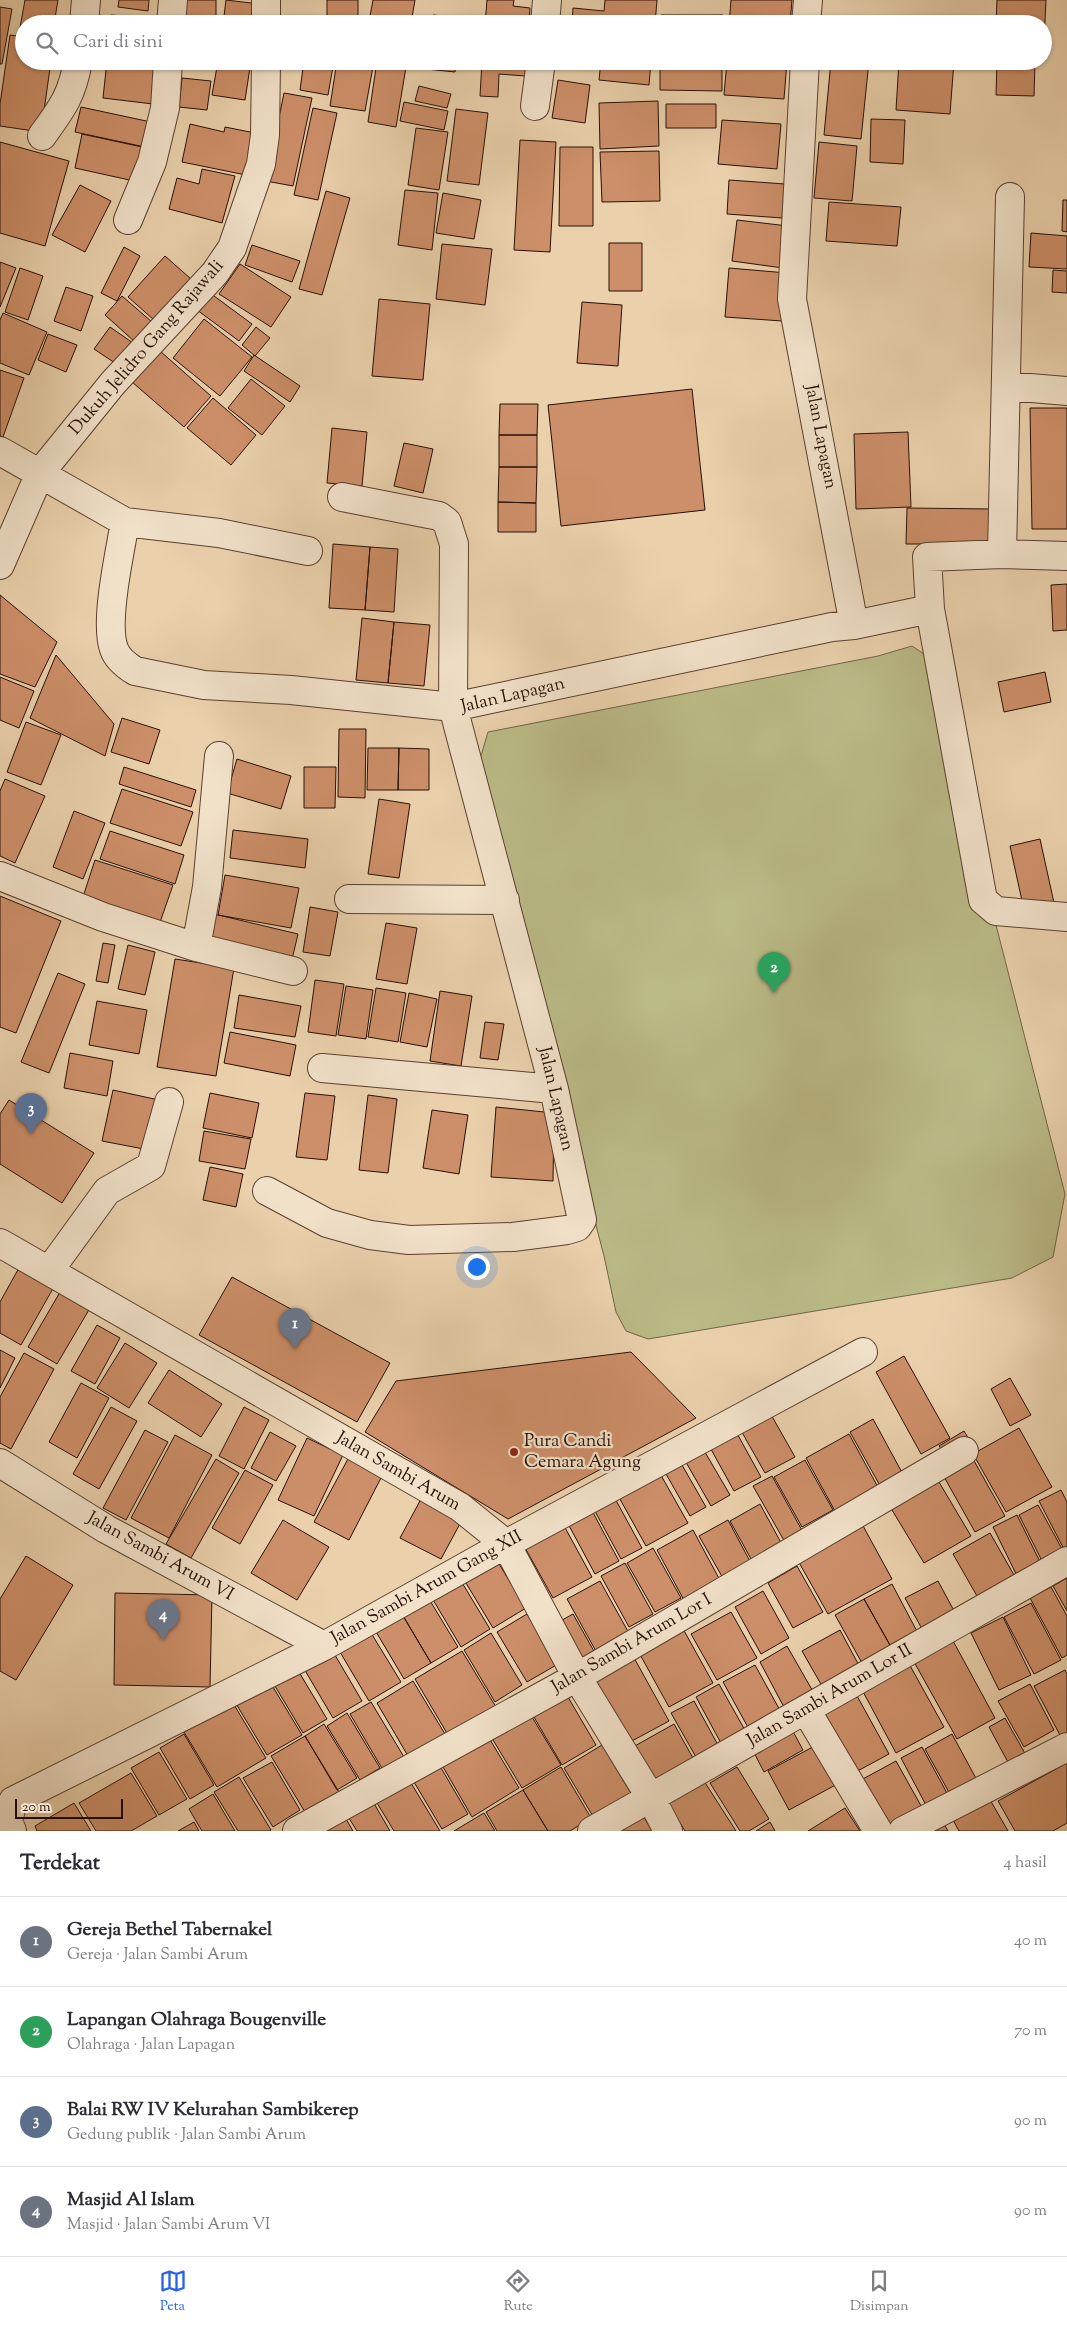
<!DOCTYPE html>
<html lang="id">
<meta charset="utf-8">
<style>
body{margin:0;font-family:"Sorts Mill Goudy",serif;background:#f2f2f3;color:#2b2b33}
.scale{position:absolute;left:15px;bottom:12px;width:108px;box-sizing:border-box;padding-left:5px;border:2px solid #290f05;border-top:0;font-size:14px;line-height:18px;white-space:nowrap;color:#290f05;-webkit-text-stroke:4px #f1e1c9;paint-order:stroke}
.you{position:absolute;left:476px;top:1266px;width:18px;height:18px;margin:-12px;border:4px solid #fff;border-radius:50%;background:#1a73e8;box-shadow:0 0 0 8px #1a73e833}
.badge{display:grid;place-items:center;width:32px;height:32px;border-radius:50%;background:#2563eb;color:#fff;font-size:16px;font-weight:700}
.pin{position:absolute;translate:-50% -41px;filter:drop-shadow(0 1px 2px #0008)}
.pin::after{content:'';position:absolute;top:26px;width:18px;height:15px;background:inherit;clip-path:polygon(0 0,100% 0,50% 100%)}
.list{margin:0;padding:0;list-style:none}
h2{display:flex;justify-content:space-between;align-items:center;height:65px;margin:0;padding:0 20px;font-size:21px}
h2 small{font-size:16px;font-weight:400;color:#7c7c81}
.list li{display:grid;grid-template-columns:32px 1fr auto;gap:15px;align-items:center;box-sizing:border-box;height:90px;padding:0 20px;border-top:1px solid #e1e1e2}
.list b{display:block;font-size:19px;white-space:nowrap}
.list p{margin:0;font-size:16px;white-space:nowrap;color:#7c7c81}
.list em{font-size:16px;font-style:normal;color:#7c7c81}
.icon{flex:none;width:28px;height:28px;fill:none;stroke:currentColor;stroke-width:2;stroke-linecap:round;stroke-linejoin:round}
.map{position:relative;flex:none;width:1067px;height:1831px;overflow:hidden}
.search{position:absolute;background:#fff;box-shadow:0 1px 4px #0004;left:15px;right:15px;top:15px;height:55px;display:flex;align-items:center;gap:12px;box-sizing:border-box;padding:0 18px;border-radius:28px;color:#7c7c81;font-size:19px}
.sheet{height:425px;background:#fff}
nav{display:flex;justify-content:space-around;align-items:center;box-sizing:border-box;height:70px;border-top:1px solid #e1e1e2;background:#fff;font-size:14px;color:#7c7c81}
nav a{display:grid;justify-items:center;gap:2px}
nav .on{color:#2563eb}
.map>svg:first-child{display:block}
.park{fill:#baba87;stroke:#726446}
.building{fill:#cd8f69;stroke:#290f05}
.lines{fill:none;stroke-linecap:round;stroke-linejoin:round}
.minor-casing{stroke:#59402f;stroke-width:30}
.minor{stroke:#f1e1c9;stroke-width:28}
.poi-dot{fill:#8f2418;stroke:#f1e1c9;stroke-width:2}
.labels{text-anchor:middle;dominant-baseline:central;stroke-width:4.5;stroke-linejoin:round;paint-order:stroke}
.street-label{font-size:18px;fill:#290f05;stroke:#f1e1c9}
.poi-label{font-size:18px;fill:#290f05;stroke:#f1e1c9;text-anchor:start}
</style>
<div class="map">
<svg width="1067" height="1831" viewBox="0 0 1067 1831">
<rect width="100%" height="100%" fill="#ead1ac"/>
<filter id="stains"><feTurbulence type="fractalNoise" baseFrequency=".004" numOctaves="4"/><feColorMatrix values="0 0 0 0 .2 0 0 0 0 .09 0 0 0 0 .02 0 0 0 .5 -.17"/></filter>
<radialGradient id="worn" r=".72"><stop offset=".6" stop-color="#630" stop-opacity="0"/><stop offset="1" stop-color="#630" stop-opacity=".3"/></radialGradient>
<!-- park -->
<path class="park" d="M912,646L927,656L1065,1194L1053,1257L1012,1278L648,1339L626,1331L616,1312L604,1256L483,792L480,759L488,732L878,656Z"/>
<!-- building -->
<path class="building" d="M25,0H58L54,24H24V34L19,33Z
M119,0H149L148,11L118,7Z
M178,0H216V24H178Z
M226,0L259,4L256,24H223Z
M327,0H358V20H327Z
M373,0H415L411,23L370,16Z
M487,0H514L513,6L530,8L529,24H485Z
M605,0H657L655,24H572L573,8L604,11Z
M731,0H792L790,24H729Z
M997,0H1046L1044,42L1043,24H996Z
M0,7L12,9L2,64H0Z
M111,15L162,20L161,24H110Z
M433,15L462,18L461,24H432Z
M661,15H723V24H661Z
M10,35L24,37V61H51L41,132L0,126V104Z
M107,61H158L153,104L103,98Z
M218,61H251L245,100L212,95Z
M304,61H334L328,95L300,90Z
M337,61H374L365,111L330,106Z
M377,61H407L396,127L368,122Z
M427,61H456L455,72L426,69Z
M482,61H526L525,76L499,74L498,97L480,96Z
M601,61H651L649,85L599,80Z
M660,61H722V91L660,90Z
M727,61H787L784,99L724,95Z
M831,61H869L861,139L824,135Z
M899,61H954L950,114L896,110Z
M997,61H1035L1034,96L996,95Z
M182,78L211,81L207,110L179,107Z
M558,80L590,85L585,123L552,118Z
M419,86L451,94L447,108L415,101Z
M284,93L312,98L293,186L266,181Z
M658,101L659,146L600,149L599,103Z
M404,102L448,111L444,130L400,121Z
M666,104H716V128H666Z
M81,107L151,122L145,147L75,132Z
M313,108L337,113L318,200L294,195Z
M456,109L488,113L479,185L447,181Z
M871,119L905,120L903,164L870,162Z
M722,120L781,124L777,169L718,164Z
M190,124L224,132L225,127L255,133L246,175L182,162Z
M416,128L448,132L439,190L408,185Z
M82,134L142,147L134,181L75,168Z
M520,140L556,142L550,252L514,250Z
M0,142L69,161L45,246L0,233Z
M819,142L857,146L852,201L814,198Z
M560,147H593V226H559Z
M659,151L660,201L602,202L600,152Z
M202,169L235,176L222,223L169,209L177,178L199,184Z
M729,180L785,184L782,218L727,214Z
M80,185L111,201L85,252L52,235Z
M405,190L438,193L432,250L398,245Z
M326,191L350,198L322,295L299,289Z
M443,193L481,200L474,239L436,233Z
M1063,200H1067V232L1062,231Z
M829,202L901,207L897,246L826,241Z
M737,220L788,226L783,268L732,261Z
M1031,233L1067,236V269L1029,267Z
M609,243H642V291H609Z
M442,244L492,249L485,305L436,299Z
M252,245L300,261L292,282L245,265Z
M124,247L140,256L117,301L101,293Z
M165,256L191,279L154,320L128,297Z
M0,262L16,268L0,307Z
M240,264L291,297L271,327L219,294Z
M20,268L43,276L28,320L5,312Z
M729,268L787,273L782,321L725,317Z
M1053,270L1067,271V293L1052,292Z
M66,287L93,296L81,331L54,321Z
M210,293L252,324L239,341L197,310Z
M122,296L152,322L135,342L105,315Z
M379,299L430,304L423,380L372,376Z
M582,302L622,305L618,366L577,363Z
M3,313L47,332L29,375L0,363V320Z
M204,319L252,357L220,396L173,358Z
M110,327L133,343L118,365L94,349Z
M256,327L270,338L255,356L242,345Z
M48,334L77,345L66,372L38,360Z
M160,351L211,396L184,427L132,382Z
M254,355L300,386L290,402L244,371Z
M0,370L24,378L3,437L0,436Z
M251,379L285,406L262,435L228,408Z
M692,389L705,510L561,526L548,405Z
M213,398L256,435L231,465L187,428Z
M500,404H538L537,435H499Z
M1030,408H1067V529H1032Z
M332,428L367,432L362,486L327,483Z
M908,432L911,507L856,509L854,434Z
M499,435H537V467H499Z
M404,443L433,449L423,493L394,486Z
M499,467H537L536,503L498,502Z
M498,502L536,503V532H498Z
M907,508L992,509V544H906Z
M333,544L370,547L365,610L329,608Z
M370,547L398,549L394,612L365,610Z
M1067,584V630L1053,631L1051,585Z
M0,595L57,642L35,687L0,674Z
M362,618L394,622L388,683L356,680Z
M394,622L430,625L424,686L388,683Z
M56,655L114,724L105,756L30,718Z
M1045,672L1051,702L1004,712L998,682Z
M0,677L34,691L19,728L0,720Z
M122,718L160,730L149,764L111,752Z
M26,722L61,735L41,785L7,772Z
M339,729H366L365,798L338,797Z
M368,748H399L398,790H367Z
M399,748L429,749V790H398Z
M237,759L291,776L281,809L227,793Z
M124,767L196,790L191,807L119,784Z
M304,767H336L335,808H304Z
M5,779L45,796L15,863L0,856V791Z
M122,789L193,812L181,846L110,823Z
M379,799L410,804L399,878L368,874Z
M74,811L105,823L83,879L53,867Z
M233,830L308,839L305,868L230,858Z
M110,831L184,855L175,884L100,859Z
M1040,839L1054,903L1024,910L1010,846Z
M95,860L173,885L158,928L81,903Z
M225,875L299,888L291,928L218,915Z
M0,896L61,921L16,1033L0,1027Z
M310,907L338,912L330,956L303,952Z
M214,914L298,934L291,964L207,944Z
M386,923L417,928L407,984L376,979Z
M103,943L115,945L108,983L96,981Z
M128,945L155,952L145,995L118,989Z
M175,959L234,968L216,1076L157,1067Z
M58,973L85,984L49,1073L21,1062Z
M315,980L344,984L336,1036L308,1032Z
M346,986L373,990L366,1039L338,1035Z
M376,988L406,993L398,1042L368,1037Z
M440,991L472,996L461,1066L430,1061Z
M409,993L437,999L427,1047L400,1042Z
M239,995L301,1006L295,1037L234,1028Z
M97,1001L147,1010L139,1054L89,1045Z
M485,1022L504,1024L498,1060L480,1058Z
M230,1032L296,1045L290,1076L224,1063Z
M70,1053L113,1061L107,1096L64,1088Z
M113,1090L159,1100L149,1150L102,1141Z
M210,1093L259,1103L252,1138L203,1128Z
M305,1093L335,1096L327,1160L296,1157Z
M368,1095L397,1099L388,1173L359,1170Z
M9,1100L94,1153L62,1203L0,1164V1114Z
M496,1107L554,1113L553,1181L491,1177Z
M432,1110L468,1115L459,1174L423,1168Z
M204,1131L251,1139L245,1169L199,1161Z
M210,1167L243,1174L236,1207L203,1200Z
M20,1266L55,1285L21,1345L0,1333V1302Z
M232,1277L390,1363L357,1422L199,1335Z
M63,1287L93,1303L57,1364L28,1347Z
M97,1325L120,1338L95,1384L71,1371Z
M125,1343L157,1363L129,1408L97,1388Z
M0,1350L15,1358L0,1388Z
M631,1352L696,1418L508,1519L365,1432L396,1381Z
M24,1353L54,1369L11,1449L0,1443V1397Z
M904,1356L950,1438L921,1454L876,1372Z
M169,1370L222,1404L201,1437L148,1403Z
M1010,1378L1031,1415L1010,1426L991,1389Z
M81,1383L109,1398L77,1458L49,1442Z
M111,1407L137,1421L99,1489L73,1474Z
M244,1407L269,1420L244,1469L219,1456Z
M769,1411L795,1457L765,1473L739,1427Z
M873,1419L905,1478L883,1491L850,1432Z
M734,1428L761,1477L734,1491L707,1442Z
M1019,1428L1052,1487L1006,1512L973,1454Z
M145,1430L168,1442L126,1520L103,1508Z
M964,1431L970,1441L946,1456L939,1446Z
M270,1432L296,1446L276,1481L251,1468Z
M849,1434L879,1489L836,1513L806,1458Z
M175,1435L212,1455L169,1538L131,1518Z
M307,1438L343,1455L314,1516L278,1500Z
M702,1447L730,1495L711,1506L683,1457Z
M349,1457L383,1474L349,1540L314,1522Z
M678,1458L706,1507L690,1516L662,1467Z
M216,1459L239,1473L191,1558L166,1544Z
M973,1459L1005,1516L975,1532L943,1475Z
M805,1460L833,1510L802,1527L774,1477Z
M245,1470L273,1485L240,1544L212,1528Z
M658,1470L688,1523L646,1546L616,1492Z
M772,1476L804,1534L786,1544L753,1486Z
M936,1477L971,1536L924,1563L889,1505Z
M1061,1490L1067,1502V1555L1039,1501Z
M612,1493L642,1548L621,1559L591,1504Z
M421,1499L462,1520L441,1559L400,1538Z
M760,1504L785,1550L755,1566L730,1521Z
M1038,1505L1067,1558L1046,1569L1019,1515Z
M590,1507L619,1561L595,1574L566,1520Z
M1017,1515L1044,1570L1020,1582L993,1527Z
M283,1520L329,1547L297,1600L251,1573Z
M728,1520L752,1565L724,1580L699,1536Z
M563,1524L592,1577L553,1598L524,1546Z
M862,1524L892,1579L828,1614L797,1559Z
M693,1530L722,1584L686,1604L657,1550Z
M990,1533L1018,1582L981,1603L953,1554Z
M653,1548L681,1598L655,1612L627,1563Z
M26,1556L73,1585L16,1680L0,1671V1599Z
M496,1559L526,1608L493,1628L463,1578Z
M625,1563L653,1614L629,1627L601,1576Z
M797,1566L823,1612L793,1628L768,1583Z
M458,1576L490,1629L461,1647L429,1593Z
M1067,1578V1611L1053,1586Z
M600,1581L630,1635L597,1653L567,1599Z
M938,1581L959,1620L927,1638L905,1598Z
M892,1584L921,1639L895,1654L864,1599Z
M1051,1587L1067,1616V1655L1062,1658L1030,1598Z
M763,1591L789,1638L761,1654L735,1607Z
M115,1593L212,1595L210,1687L114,1685Z
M426,1594L458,1647L431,1663L399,1609Z
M864,1599L895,1654L866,1670L835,1615Z
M1031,1603L1061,1660L1034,1674L1004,1617Z
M399,1609L431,1663L404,1679L372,1625Z
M731,1612L757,1658L717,1680L691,1634Z
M527,1614L558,1664L527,1682L497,1632Z
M573,1614L595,1653L575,1664L553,1625Z
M1003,1617L1031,1675L999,1690L971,1633Z
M682,1627L713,1683L669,1707L638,1651Z
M368,1628L401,1682L369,1701L337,1647Z
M840,1630L863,1673L826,1693L802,1651Z
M491,1633L522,1685L495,1702L464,1650Z
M952,1639L995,1718L957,1739L913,1660Z
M787,1646L815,1695L786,1711L760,1662Z
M332,1650L362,1701L333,1718L303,1667Z
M462,1651L496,1707L448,1735L415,1679Z
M633,1656L669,1721L630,1742L594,1677Z
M908,1662L944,1727L896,1753L861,1688Z
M755,1665L782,1714L750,1731L723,1682Z
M296,1667L327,1719L303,1733L272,1681Z
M1065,1670L1067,1674V1734L1061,1737L1034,1686Z
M413,1681L445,1734L408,1756L377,1703Z
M270,1682L302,1735L267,1755L235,1702Z
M719,1684L746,1732L722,1745L696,1697Z
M1030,1684L1054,1730L1024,1747L998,1701Z
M565,1692L596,1745L562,1765L531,1712Z
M856,1694L889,1754L852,1774L819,1714Z
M694,1701L718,1745L696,1757L671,1713Z
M371,1702L404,1757L383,1770L350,1714Z
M233,1703L266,1758L217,1787L184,1732Z
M529,1712L561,1765L522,1788L490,1735Z
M347,1713L380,1768L360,1780L327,1726Z
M1005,1718L1027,1757L1010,1766L989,1727Z
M324,1724L357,1778L337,1790L305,1736Z
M674,1724L693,1758L652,1781L633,1747Z
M790,1726L803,1750L764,1772L751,1747Z
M486,1733L519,1788L472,1817L439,1760Z
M184,1734L214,1785L190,1799L160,1748Z
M952,1734L978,1782L951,1796L925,1749Z
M305,1736L339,1792L305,1812L271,1756Z
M822,1742L843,1781L789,1810L768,1771Z
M602,1745L632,1795L594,1818L564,1768Z
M922,1747L948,1795L927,1807L901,1758Z
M159,1752L187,1799L159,1815L131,1768Z
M437,1761L468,1814L442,1829L411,1777Z
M896,1761L925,1813L891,1831L861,1780Z
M272,1762L300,1810L273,1827L243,1778Z
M1067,1763V1823L1053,1831H1015L998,1801Z
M561,1767L591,1818L570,1831H548L523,1790Z
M737,1767L769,1819L749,1831H740L710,1783Z
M131,1773L157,1816L131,1831H96L79,1803Z
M239,1777L271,1830L270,1831H238L214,1792Z
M408,1778L440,1831H394L374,1798Z
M704,1781L736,1831H685L668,1803Z
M523,1790L548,1831H497L486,1812Z
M213,1794L235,1831H202L189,1809Z
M989,1798L1008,1831H959L952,1818Z
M372,1800L390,1831H357L347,1815Z
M74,1803L91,1831H37L35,1826Z
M845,1808L860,1831H808Z
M640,1810L652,1831H604Z
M484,1813L495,1831H454Z
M940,1817L948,1831H915Z
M346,1819L353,1831H324Z
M194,1822L199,1831H178Z
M770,1822L775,1831H756Z"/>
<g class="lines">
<defs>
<path id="minor" d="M84,24L86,0
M171,24L173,0
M266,24V0
M545,24L547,0
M806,24L808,0
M535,106L541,61
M42,136C62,108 72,96 78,61
M128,220L152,162L165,108L168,61
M1007,386L1067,391
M0,451L125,522C120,552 104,622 114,649C117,658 127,666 135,671L204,685L291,690L453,707L454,544L447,522L439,516L342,497
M125,522L219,533L308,551
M1002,554L1010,197
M0,565L40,473L113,383L215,273L232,248L261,164L265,135L266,61
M930,609L983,900L996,911L1067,917
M854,625L930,609L927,557L1002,554L1067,556
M0,876L103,917L196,947L293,971
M349,899L505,900
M196,947L207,887L219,756
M322,1068L554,1089
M267,1191L327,1223L370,1235L409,1240L513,1237L567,1230L577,1227L582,1220L554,1089L453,707L832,627L854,625L792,299L805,61
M0,1243L460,1507L506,1544L577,1677L651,1798L668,1831
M49,1271L107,1191L151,1166L169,1102
M0,1463L106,1529L324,1646
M806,1710L878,1831
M12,1831L8,1821L13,1801L324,1646L506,1544L863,1352
M297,1831L577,1677L964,1451
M592,1831L1067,1561
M903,1831L1067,1747"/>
</defs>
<!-- minor casing -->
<use href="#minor" class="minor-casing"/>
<!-- minor -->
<use href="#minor" class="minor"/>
</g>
<!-- markers -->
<circle class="poi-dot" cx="514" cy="1452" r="5"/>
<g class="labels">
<!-- street labels -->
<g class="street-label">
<text transform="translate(147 348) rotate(-49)">Dukuh Jelidro Gang Rajawali</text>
<text transform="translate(820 437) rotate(79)">Jalan Lapagan</text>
<text transform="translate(513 696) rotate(-13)">Jalan Lapagan</text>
<text transform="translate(555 1099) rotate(77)">Jalan Lapagan</text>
<text transform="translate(398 1472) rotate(30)">Jalan Sambi Arum</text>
<text transform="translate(160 1557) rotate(29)">Jalan Sambi Arum VI</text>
<text transform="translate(427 1588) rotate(-29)">Jalan Sambi Arum Gang XII</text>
<text transform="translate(632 1644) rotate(-30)">Jalan Sambi Arum Lor I</text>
<text transform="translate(830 1696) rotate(-30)">Jalan Sambi Arum Lor II</text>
</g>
<!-- poi labels -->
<g class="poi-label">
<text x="524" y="1442">Pura Candi<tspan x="524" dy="21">Cemara Agung</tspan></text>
</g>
</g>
<rect width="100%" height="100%" filter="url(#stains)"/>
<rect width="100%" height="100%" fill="url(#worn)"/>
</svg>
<div class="scale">20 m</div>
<div class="you"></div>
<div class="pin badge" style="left:295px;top:1349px;background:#6b7280">1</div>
<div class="pin badge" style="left:774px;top:993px;background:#2e9e5b">2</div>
<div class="pin badge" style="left:31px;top:1134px;background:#5c6f8a">3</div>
<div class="pin badge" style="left:163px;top:1640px;background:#6b7280">4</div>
<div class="search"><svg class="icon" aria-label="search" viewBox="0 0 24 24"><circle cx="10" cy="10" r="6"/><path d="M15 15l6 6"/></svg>Cari di sini</div>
</div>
<section class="sheet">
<h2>Terdekat<small>4 hasil</small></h2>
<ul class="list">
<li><span class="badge" style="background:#6b7280">1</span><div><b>Gereja Bethel Tabernakel</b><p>Gereja · Jalan Sambi Arum</p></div><em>40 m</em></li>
<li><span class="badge" style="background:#2e9e5b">2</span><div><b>Lapangan Olahraga Bougenville</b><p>Olahraga · Jalan Lapagan</p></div><em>70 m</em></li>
<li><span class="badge" style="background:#5c6f8a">3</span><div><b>Balai RW IV Kelurahan Sambikerep</b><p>Gedung publik · Jalan Sambi Arum</p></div><em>90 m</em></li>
<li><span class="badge" style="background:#6b7280">4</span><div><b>Masjid Al Islam</b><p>Masjid · Jalan Sambi Arum VI</p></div><em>90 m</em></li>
</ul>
</section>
<nav>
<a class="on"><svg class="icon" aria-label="map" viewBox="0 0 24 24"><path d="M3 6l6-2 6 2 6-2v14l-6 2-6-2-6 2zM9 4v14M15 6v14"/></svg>Peta</a>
<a><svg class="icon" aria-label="directions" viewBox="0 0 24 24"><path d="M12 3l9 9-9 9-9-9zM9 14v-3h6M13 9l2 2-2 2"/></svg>Rute</a>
<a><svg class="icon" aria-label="saved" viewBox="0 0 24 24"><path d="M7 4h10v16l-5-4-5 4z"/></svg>Disimpan</a>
</nav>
